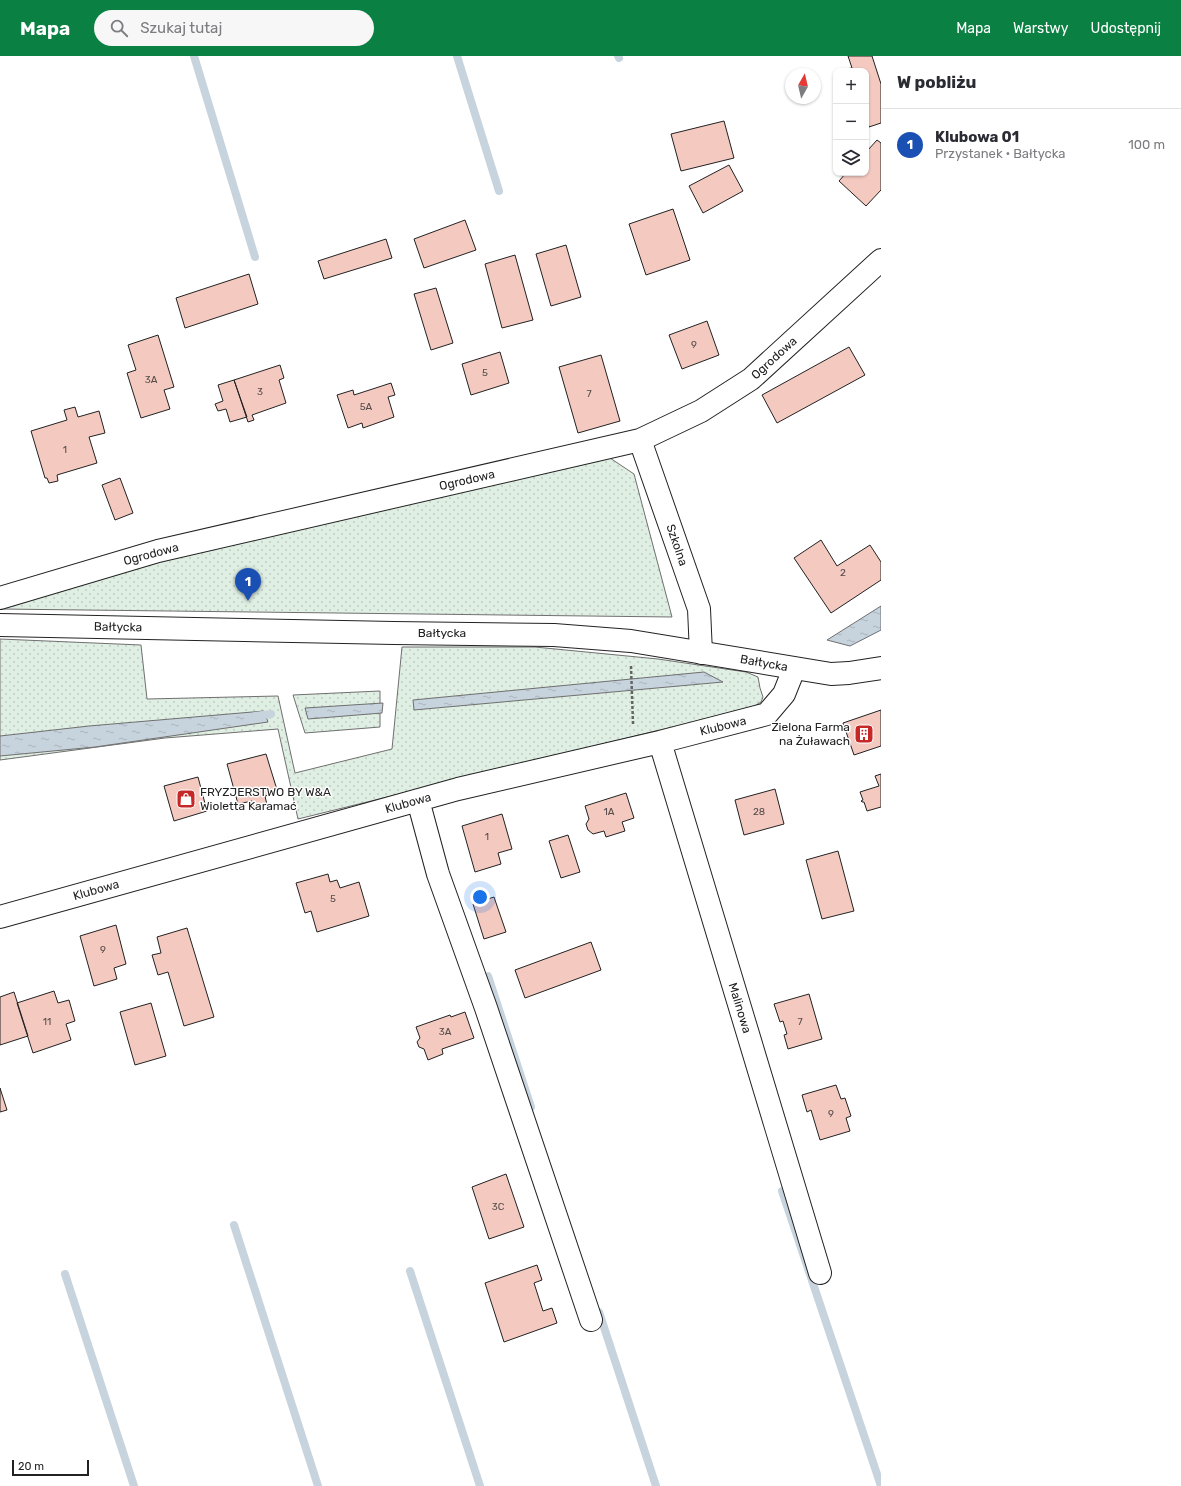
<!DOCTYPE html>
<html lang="pl">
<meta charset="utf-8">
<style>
body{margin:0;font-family:Rubik,sans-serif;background:#f7f7f7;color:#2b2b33}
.controls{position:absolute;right:12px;top:12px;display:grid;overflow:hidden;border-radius:8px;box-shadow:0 1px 3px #0004}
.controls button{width:36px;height:36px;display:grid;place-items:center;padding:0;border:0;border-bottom:1px solid #e1e1e2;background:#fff;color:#2b2b33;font:20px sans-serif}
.compass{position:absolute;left:785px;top:12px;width:36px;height:36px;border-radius:50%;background:#fff;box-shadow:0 1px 3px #0004;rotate:8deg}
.scale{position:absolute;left:12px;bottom:10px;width:77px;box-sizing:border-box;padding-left:4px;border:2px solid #222;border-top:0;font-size:11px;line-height:14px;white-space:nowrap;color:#222;-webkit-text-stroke:3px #fff;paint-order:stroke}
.you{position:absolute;left:480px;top:841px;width:14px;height:14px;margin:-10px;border:3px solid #fff;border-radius:50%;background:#1a73e8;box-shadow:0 0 0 6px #1a73e833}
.badge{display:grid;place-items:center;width:26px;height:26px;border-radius:50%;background:#0b8043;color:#fff;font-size:13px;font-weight:700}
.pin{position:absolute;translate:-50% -33px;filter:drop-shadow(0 1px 2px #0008)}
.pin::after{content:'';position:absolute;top:21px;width:14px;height:12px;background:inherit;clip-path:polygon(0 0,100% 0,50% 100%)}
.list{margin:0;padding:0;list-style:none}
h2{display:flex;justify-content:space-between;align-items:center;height:52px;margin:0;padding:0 16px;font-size:17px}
h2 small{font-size:13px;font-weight:400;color:#7c7c81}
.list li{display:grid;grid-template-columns:26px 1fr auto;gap:12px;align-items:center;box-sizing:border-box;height:72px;padding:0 16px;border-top:1px solid #e1e1e2}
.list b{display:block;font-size:15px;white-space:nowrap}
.list p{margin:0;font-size:13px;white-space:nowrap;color:#7c7c81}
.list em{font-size:13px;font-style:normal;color:#7c7c81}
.icon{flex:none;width:22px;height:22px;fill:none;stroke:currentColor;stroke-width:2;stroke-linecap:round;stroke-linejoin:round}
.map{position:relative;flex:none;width:881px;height:1430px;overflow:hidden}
header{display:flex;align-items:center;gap:24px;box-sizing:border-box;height:56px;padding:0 20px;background:#0b8043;color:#fff}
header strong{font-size:19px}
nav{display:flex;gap:22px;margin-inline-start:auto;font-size:14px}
.search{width:280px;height:36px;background:#f7f7f7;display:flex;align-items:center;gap:10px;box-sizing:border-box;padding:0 14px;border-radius:22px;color:#7c7c81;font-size:15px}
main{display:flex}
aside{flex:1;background:#fff}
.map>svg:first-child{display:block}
.grass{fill:url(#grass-dots);stroke:#6f6f6f}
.water{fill:url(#water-ripples);stroke:#6f6f6f}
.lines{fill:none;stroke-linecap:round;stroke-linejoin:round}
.stream{stroke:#c7d3dd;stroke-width:8}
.building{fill:#f3c9c0;stroke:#222}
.minor-casing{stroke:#222;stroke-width:24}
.major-casing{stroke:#222;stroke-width:24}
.path{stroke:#646464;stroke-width:2.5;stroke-dasharray:3 2;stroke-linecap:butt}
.minor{stroke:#fff;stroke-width:22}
.major{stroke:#fff;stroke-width:22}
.labels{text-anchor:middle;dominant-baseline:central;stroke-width:3;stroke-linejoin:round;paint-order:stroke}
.number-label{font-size:10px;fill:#564c4a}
.street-label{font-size:12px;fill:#222;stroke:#fff}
.poi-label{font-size:12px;fill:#222;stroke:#fff;text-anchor:end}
</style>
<header>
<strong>Mapa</strong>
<div class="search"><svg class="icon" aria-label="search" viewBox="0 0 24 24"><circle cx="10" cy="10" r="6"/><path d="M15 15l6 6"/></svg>Szukaj tutaj</div>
<nav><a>Mapa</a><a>Warstwy</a><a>Udostępnij</a></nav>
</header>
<main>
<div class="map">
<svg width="881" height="1430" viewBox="0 0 881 1430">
<defs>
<pattern id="grass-dots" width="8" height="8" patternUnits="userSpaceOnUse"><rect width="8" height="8" fill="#e0efe3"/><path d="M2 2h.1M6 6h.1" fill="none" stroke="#c0cdc2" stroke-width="1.8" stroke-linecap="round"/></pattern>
<pattern id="water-ripples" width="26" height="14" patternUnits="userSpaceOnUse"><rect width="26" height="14" fill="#c7d3dd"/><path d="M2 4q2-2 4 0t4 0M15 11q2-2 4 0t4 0" fill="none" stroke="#abb5bd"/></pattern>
</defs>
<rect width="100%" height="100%" fill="#fff"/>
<!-- grass -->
<path class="grass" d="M607,400L634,418L672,561L0,553V550L154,506Z
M0,583L141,589L147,643L278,640L295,717L392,693L402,591H535L658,603L746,616L758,621L760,632L763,641L761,646L753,651L298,763L278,673L165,682L0,704Z
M380,635V671L305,677L293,639Z"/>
<!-- water -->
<path class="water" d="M881,550V574L850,590L827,584Z
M704,616L723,626L414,654L413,644Z
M383,647L382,657L308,663L305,652Z
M264,655L268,666L95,691L0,700V680L89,670Z"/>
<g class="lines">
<!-- stream -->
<path class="stream" d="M194,0L255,201
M457,0L499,135
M618,0L619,2
M255,660L271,658
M488,920L531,1051
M782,1135L881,1430
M234,1169L318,1430
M410,1215L480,1430
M65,1218L134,1430
M599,1256L656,1430"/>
</g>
<!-- building -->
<path class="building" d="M848,0H872L881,28V67L869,71L866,59V15H847L846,13L852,12Z
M724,65L734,102L681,115L671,78Z
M877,84L881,87V134L866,150L839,125L846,117H866V92L868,94Z
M729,109L743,135L703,157L689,130Z
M673,153L690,204L646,219L629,168Z
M465,164L476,194L424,212L414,183Z
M386,183L392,202L324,223L318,205Z
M566,189L581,241L551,250L536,198Z
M515,199L533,264L502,272L485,208Z
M249,218L258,248L185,272L176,242Z
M436,232L453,287L431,294L414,238Z
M707,265L719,299L682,313L669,279Z
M158,279L174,331L164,334L170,353L141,362L127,317L136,314L128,289Z
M849,291L865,319L777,367L762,339Z
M500,296L509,327L471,339L462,308Z
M601,299L620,365L578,377L559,311Z
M280,309L284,322L279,324L286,347L252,359L254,364L248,366L234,324Z
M234,324L247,361L230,366L226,353L218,355L215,348L223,345L218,329Z
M391,327L395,339L388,341L394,361L363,372L362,367L348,372L337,339L353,334L354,339Z
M75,351L78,361L99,355L105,377L89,381L97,407L57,419L58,425L49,427L47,422H45L31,375L67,364L64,354Z
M120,422L133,457L115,464L102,429Z
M821,484L837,510L870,489L881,506V524L831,557L794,502Z
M881,654V690L854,699L843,667Z
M266,698L278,737L265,740L267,749L254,753L252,745L238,748L227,708Z
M881,718V751L867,755L864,746H862L861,745L863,744L860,736L879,730L875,720Z
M198,721L207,755L174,765L164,730Z
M775,733L784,768L744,779L735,744Z
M626,737L634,762L622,766L625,775L606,781L604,775L593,778L588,774L586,768L589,763L585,750Z
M502,758L512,793L498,797L501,808L475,816L462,770Z
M568,779L580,816L561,822L549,785Z
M838,795L854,855L822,863L806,804Z
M328,818L330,826L337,824L340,832L359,826L369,860L317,876L311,855L305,857L296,827Z
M494,841L506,876L484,883L473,848Z
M116,869L126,908L114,912L117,923L94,930L80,880Z
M187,872L214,961L184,970L168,916L158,919L152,899L161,897L157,881Z
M591,886L601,914L525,942L515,914Z
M54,935L58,947L69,944L75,965L66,968L71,984L33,997L17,947Z
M14,936L28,980L0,989V941Z
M809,938L822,983L788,993L784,979L787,978L783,965L780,966L774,948Z
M151,947L166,1000L135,1009L120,956Z
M465,956L474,982L442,993L443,998L428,1004L424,993L419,991L417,986L420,982L416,971L450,959L451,961Z
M836,1029L841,1043L845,1042L851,1060L846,1062L850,1075L820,1084L811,1054L807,1056L802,1039Z
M0,1032L7,1054L0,1056Z
M506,1118L524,1171L489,1183L472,1131Z
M537,1209L542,1224L534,1227L543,1255L552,1252L557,1267L504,1286L485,1227Z"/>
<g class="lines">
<defs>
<path id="minor" d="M640,384L699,553L701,597
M0,542L158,495L640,384L701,355L751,323L881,204
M660,686L820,1217
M418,744L438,818L486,952L591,1264
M0,861L458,733L660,686L767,658L784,638L794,613"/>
<path id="major" d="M0,569L394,577L554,579L631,585L831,618L849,617L881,612"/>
</defs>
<!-- minor casing -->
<use href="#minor" class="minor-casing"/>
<!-- major casing -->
<use href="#major" class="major-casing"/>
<!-- path -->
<path class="path" d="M631,610L633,668"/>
<!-- minor -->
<use href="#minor" class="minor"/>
<!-- major -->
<use href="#major" class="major"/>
</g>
<!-- icons -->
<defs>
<symbol id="building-square" viewBox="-11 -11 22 22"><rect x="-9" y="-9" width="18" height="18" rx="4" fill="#c62828" stroke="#fff"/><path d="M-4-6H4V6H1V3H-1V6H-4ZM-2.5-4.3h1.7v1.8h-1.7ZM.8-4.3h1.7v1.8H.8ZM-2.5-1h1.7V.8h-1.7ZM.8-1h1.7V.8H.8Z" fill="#fff"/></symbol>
<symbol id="shop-square" viewBox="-11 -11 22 22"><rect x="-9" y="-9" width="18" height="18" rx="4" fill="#c62828" stroke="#fff"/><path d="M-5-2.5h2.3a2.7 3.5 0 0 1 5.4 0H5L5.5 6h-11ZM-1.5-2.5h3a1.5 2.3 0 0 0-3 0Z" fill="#fff"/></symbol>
</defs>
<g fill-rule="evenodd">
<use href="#building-square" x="853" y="667" width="22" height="22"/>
<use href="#shop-square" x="175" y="732" width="22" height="22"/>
</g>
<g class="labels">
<!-- number labels -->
<g class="number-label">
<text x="694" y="289">9</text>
<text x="485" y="317">5</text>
<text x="151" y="324">3A</text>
<text x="260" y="336">3</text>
<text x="589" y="338">7</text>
<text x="366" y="351">5A</text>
<text x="65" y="394">1</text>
<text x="843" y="517">2</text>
<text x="609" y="756">1A</text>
<text x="759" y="756">28</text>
<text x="487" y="781">1</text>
<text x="333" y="843">5</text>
<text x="103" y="894">9</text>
<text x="47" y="966">11</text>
<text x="800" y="966">7</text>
<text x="445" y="976">3A</text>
<text x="831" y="1058">9</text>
<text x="498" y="1151">3C</text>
</g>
<!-- street labels -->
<g class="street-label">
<text transform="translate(774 302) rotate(-42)">Ogrodowa</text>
<text transform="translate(467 424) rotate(-13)">Ogrodowa</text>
<text transform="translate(677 489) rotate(71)">Szkolna</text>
<text transform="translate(151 498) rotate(-15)">Ogrodowa</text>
<text transform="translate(118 571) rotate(1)">Bałtycka</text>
<text x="442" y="577">Bałtycka</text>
<text transform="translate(764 607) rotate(10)">Bałtycka</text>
<text transform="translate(723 670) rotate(-14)">Klubowa</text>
<text transform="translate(408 747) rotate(-16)">Klubowa</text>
<text transform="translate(96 834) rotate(-16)">Klubowa</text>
<text transform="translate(740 952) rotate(73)">Malinowa</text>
</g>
<!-- poi labels -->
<g class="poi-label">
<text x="850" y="671">Zielona Farma<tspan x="850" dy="14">na Żuławach</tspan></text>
<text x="200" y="736" text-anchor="start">FRYZJERSTWO BY W&amp;A<tspan x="200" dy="14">Wioletta Karamać</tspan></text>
</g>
</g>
</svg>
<div class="controls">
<button>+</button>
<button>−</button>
<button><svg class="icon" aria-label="layers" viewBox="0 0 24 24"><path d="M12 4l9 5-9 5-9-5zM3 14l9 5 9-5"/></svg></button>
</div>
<svg class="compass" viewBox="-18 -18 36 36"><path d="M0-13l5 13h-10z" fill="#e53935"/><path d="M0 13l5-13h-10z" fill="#7c7c81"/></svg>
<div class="scale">20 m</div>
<div class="you"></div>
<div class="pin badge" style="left:248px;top:545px;background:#1a4fb4">1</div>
</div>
<aside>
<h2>W pobliżu<small></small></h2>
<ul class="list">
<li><span class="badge" style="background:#1a4fb4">1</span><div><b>Klubowa 01</b><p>Przystanek · Bałtycka</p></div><em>100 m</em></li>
</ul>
</aside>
</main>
